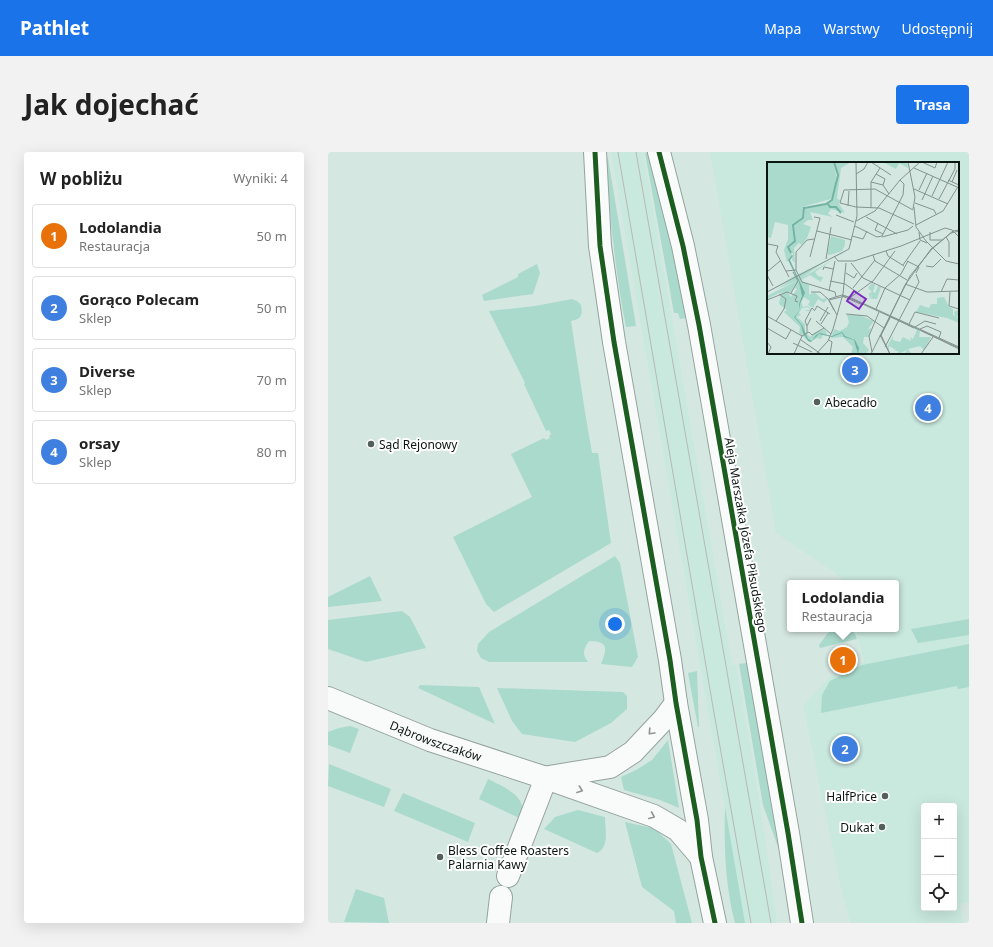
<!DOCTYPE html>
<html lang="pl">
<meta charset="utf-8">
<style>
body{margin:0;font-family:"Noto Sans",sans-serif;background:#f2f2f2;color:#222}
.controls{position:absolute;right:12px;bottom:12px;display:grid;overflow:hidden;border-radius:4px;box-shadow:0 4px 16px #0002}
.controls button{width:36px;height:36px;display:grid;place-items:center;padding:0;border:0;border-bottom:1px solid #e0e0e0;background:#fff;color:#222;font:20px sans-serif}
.you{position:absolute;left:287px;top:472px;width:14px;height:14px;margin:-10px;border:3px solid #fff;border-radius:50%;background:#1a73e8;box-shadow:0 0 0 6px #1a73e833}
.badge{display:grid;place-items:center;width:26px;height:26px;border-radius:50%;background:#1a73e8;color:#fff;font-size:13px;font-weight:700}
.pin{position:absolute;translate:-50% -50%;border:2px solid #fff;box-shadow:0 1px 4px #0006}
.popup{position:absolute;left:459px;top:428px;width:112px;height:52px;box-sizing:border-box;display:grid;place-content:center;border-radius:4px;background:#fff;filter:drop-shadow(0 1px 3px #0005);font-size:13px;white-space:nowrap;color:#767676}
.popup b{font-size:15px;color:#222}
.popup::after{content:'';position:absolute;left:50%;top:100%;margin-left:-8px;border:8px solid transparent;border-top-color:#fff}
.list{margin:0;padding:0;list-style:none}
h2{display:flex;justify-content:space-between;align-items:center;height:52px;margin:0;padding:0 16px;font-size:17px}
h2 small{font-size:13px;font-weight:400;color:#767676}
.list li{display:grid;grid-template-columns:26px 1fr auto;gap:12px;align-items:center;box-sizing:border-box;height:64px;margin:0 8px 8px;padding:0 8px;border:1px solid #e0e0e0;border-radius:4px}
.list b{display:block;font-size:15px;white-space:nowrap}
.list p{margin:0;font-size:13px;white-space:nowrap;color:#767676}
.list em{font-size:13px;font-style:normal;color:#767676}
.icon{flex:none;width:22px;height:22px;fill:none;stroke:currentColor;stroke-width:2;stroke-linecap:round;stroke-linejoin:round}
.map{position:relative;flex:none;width:641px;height:771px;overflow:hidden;border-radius:4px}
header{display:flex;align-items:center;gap:24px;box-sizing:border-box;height:56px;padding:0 20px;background:#1a73e8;color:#fff}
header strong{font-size:19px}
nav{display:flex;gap:22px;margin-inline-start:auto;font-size:14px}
.intro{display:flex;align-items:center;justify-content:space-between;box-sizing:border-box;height:96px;padding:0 24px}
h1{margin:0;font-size:28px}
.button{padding:10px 18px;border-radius:4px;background:#1a73e8;color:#fff;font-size:14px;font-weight:700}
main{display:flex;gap:24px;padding:0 24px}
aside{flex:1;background:#fff;border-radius:4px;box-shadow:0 4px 16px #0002}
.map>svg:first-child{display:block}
.built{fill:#c9e8de;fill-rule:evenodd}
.green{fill:#aadacc}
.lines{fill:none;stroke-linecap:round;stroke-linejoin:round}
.street-casing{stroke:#95a39e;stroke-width:24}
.secondary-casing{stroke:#95a39e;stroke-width:24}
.street{stroke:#f9fbfa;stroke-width:22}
.secondary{stroke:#f9fbfa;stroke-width:22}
.tram{stroke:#b5b9b7;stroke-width:1}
.cycleway-casing{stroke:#fff;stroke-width:8}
.cycleway{stroke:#1b5e20;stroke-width:5}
.oneway{stroke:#8e9492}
.poi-dot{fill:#525f5b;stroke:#fff;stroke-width:1.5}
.labels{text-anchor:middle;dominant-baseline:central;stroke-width:4;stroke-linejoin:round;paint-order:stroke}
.poi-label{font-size:12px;fill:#0b1613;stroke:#fff;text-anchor:start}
.street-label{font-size:12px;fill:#0b1613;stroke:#fff}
.inset-river{fill:none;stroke:#72b3a3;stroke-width:2}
.inset-road{fill:none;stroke:#84938f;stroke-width:1}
.view{fill:#7b2cbf;fill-opacity:0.15;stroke:#7b2cbf;stroke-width:2}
.inset-edge{fill:none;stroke:#0b1613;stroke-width:2}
</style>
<header>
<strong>Pathlet</strong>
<nav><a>Mapa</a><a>Warstwy</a><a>Udostępnij</a></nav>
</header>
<div class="intro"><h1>Jak dojechać</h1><a class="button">Trasa</a></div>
<main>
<aside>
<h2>W pobliżu<small>Wyniki: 4</small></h2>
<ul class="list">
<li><span class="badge" style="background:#e8710a">1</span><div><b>Lodolandia</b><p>Restauracja</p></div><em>50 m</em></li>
<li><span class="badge" style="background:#3f7fe0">2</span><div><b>Gorąco Polecam</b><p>Sklep</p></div><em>50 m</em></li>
<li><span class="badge" style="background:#3f7fe0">3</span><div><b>Diverse</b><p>Sklep</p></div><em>70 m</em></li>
<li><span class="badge" style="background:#3f7fe0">4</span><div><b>orsay</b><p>Sklep</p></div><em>80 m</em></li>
</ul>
</aside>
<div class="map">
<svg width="641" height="771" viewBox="0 0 641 771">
<rect width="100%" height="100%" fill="#d5e7e1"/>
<!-- built -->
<path class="built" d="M283,0H315L404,513H408L432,653L449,771H417Z
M382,0H641V750L632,752L635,771H523L514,741L475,553L503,524L536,510L528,477H568V431H515L513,425L448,381ZM440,11H630V201H440ZM596,654H626V756H596Z"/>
<!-- green -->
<path class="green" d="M320,0C337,54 348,110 358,166L352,167L350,161H346L317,1Z
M280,6L308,174L298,175C287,120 282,64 278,7Z
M209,112L212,121L205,142L156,149L154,143L190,125V122Z
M244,147L249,149L253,153C255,164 253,167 243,169L257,260L264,301H270L283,391L166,460L158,452L125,385L204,345L183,302L216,286L218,288L222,286L221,284L223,282L221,278L218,279L196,232L197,231L161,159L207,154Z
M287,404L292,411L310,505L304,515L273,512C279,497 281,489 261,489C255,498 254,502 260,510H161L153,506L149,499L150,492L161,480Z
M42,424L54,449L0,455V445Z
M74,459L82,465L98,496L38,510L0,497V468Z
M641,467V483L590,491L583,477Z
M503,477H525L529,487L492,496L491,493Z
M641,492V535L630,537L629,534L493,561L494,543L502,529L534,513Z
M419,511L451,698L435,653L411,512Z
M369,519L371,575H370L360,521Z
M92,533L151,535L167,572L90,536Z
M169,536L295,540L299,544V557L283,571L247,590L194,582L184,569Z
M22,574L31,577L22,601L0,593V580L11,576Z
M340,588L351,656L332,648L296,638L293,625L308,618L324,608Z
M1,612L63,637L56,655L0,634Z
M160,627C172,633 193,641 195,657C195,660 194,664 193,667L151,647Z
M75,641L147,671L140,690L66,659Z
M397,655L417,771H407C397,733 396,694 397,655Z
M250,658L277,665C277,677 282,695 269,701L216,677L227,665Z
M297,670L324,676L330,680L343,692L364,771H348L346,759L314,735Z
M28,737L56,746L61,771L16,770Z"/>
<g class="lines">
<defs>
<g id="street">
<path id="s1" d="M0,546L102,588L218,626L326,664L350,678L373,705"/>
<path d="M221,625L282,615L305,600L336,567L348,551"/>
<path d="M180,724L218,626"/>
<path d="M170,771L173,745"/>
</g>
<path id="secondary" d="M267,0L272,94L278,135L286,190L342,508L348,551L369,668L373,705L387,771
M331,0L355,94L371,173L460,681L474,771"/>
</defs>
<!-- street casing -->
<use href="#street" class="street-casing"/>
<!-- secondary casing -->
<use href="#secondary" class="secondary-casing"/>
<!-- street -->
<use href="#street" class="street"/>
<!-- secondary -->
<use href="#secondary" class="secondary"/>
<!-- tram -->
<path class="tram" d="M290,0L385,555L423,771
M308,0L443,771"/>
<defs>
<path id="cycleway" d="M267,0L272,94L278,135L286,190L342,508L348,551L369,668L373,705L387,771
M331,0L355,94L371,173L460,681L474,771"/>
</defs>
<!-- cycleway casing -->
<use href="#cycleway" class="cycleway-casing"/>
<!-- cycleway -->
<use href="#cycleway" class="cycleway"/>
</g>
<!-- one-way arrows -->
<defs><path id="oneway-chevron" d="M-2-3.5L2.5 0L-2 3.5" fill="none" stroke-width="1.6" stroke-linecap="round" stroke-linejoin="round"/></defs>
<g class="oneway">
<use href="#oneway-chevron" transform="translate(323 580) rotate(133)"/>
<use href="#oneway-chevron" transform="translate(252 638) rotate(20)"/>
<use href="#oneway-chevron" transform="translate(324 664) rotate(23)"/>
</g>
<!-- markers -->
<g class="poi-dot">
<circle cx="489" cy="250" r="4"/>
<circle cx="43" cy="292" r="4"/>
<circle cx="557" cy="644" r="4"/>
<circle cx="554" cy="675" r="4"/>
<circle cx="112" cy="705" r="4"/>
</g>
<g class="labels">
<!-- poi labels -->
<g class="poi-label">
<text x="497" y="250">Abecadło</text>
<text x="51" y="292">Sąd Rejonowy</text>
<text x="549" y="644" text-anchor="end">HalfPrice</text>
<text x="546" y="675" text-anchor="end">Dukat</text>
<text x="120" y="698">Bless Coffee Roasters<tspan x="120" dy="14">Palarnia Kawy</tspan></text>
</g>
<!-- street labels -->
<g class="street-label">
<text transform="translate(418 383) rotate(80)">Aleja Marszałka Józefa Piłsudskiego</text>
<text stroke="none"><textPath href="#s1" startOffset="116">Dąbrowszczaków</textPath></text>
</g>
</g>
<!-- overview -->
<g transform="translate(439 10)">
<rect width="192" height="192" fill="#d5e7e1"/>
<path d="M0,0H66L69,12L68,27L64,37L38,44L35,56L25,62L28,78L20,84L25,93L20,100L17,88L21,77V63L8,60L4,76L0,75ZM68,0H84L74,6L70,37L73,38L72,42L78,51L64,47L61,52L66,55L43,50L46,58H41L36,62L44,65L40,76L35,83L32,81L27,86L28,101L25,98L26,92L21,87L29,78L27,63L37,57L38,46L59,43L66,37L71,12ZM116,0H140L141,6L132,1L129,7ZM64,74L78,78V83L75,89L63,93L60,92ZM80,90L63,97L32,114L56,101L33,117L67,97L48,110L51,114L56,115L54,120L43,113L34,118L42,123V133L47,130L55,137L60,136L58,134L61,136L57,141L51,137L46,146L41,143L43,139L37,135L34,140L36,145L41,144L44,147L43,149H39V148H43L41,145L35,146L32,151L34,153L30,155L38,162V170L43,175L49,170L58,167L60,172H57L62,174L56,173L54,177L50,176L43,180L32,171L33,165L17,150L20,148L12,142L14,132L20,130L24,135L30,127L28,126L31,119L24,130L12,131L0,137V134L31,118L10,127L29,115L0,130L29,113L33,120L30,113L70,93ZM105,121L108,123L106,130L108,131L111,124L114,125L110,137H104L105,131L103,138L102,131L105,130L101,126ZM177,135L182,145L186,147V153L188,154L187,150L191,148V154L189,155L192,156V161L180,156L149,150L153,143L162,146L164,142H170V136ZM80,153H92L107,159L101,167L104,166L102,175H97L96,181L102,188L99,192H84L86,185L76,175L64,176L67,167L73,169L80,165L82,160ZM140,163L160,171L153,169L152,175H164L157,188L153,184L141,187L144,191L143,192L138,191L140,188L131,192V189H127L129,188L122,184V189L120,185L126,174V178L133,180L136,175L144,179L143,175L146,177L150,168Z" fill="#aadacc"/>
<path d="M22,89L26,94L23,98L38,131L33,142V148L28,155L35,163L41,177L45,179L49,173L53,171L65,174L75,170L78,174L88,178L92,186L91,192L87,178L77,175L75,171L65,175L52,172L44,180L41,179L36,171L34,163L27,155L33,148L32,142L35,134L32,120L21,98L25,93Z" fill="#72b3a3"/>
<path class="inset-river" d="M61,42L63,45H69L74,51M24,91L21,85L28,79L26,63L36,56L37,46L59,42L65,38L71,13L67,0"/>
<path class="inset-road" d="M104,0L124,13M141,0L148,35L146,47M155,0L168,6L170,0M147,6L190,25M89,12L97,7L101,0M109,12L118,17L116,23M181,18L192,23M104,20L116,23L122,32M185,20L190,8M147,27L181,42M152,28L160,11M165,34L181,0M172,37L188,7V0M155,38L166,14M148,41L167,48L169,52M81,44L82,29M147,45L149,65L159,79L179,99L192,102M104,46V20L113,6M146,48L108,27L77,28L73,41L89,45L112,46L147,62M69,53L87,60M99,55L130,72M89,59L108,49L133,18L153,0M111,61L108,68L116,72M149,63L176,49L192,23M88,64L110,75L115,74L136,33L137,22L133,18M50,69L85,78M152,70L153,78L160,81M163,70V78H175M85,74L96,77L100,69M115,75L141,68L146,64M179,75L182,80V95M1,82L11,84L9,90L22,115M119,89L121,94L137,104M106,93L108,99L140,118M67,94L71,99H87L134,84L178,66L185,68L192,75M43,95L53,56L47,55M59,97L64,65M140,99L152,105L149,111M84,101L96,116L143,138M136,103L153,79M159,104L166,105L174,97M29,108L35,120L68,130L69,135M56,108L57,105L66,107M19,109L29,108V90L40,78L47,77M0,110L13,99M79,111L87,116L90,111M0,113L6,124M63,119L78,122L91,131M138,122L160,130L192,129M86,126L108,98M62,129L68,99M0,130L82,87L90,54L89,0M44,130H53L61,137L70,153M174,130L180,117L192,118M183,130L182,144L192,147M24,131L31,119L26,110M75,134L96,143M84,135L106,119L128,89M62,137L75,133L82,135L192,185M0,138L20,130L30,134L28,139L31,140M109,147L118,126L134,112L141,99M48,148L50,144L63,152M67,148L62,138L78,134L192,186M79,152L100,154L117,166M0,154L35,174M124,155L147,166M9,159L17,147L19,137L12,132M49,159L64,172M53,159L61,145M54,162L61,151M142,162L148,150L172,156M40,164L38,159L45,146L48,149M148,165L158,159L169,162M0,166L19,177L24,168M153,167L160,164L174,170L172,176M155,169L192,187M40,171V164L44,156M113,173L123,192M35,174L42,170L45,173L57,166M113,175L124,154M34,178L54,192M62,178L65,180L63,192M0,180L4,185L1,192M26,181L45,190M118,185L152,120L149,112M105,190L102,174L112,150M27,192L35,174M49,192L61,179L66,167L76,132L79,101M104,192L143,114L165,87L186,69L192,68M123,192L114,173L138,123L164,87L184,71L192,69M154,192L166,175"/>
<path class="view" d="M87,129L99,137L92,147L80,139Z"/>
<rect width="192" height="192" class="inset-edge"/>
</g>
</svg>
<div class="controls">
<button>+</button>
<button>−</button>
<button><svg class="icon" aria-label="locate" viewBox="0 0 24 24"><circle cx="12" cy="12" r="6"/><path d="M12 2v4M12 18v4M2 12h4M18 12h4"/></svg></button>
</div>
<div class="you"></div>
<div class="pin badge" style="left:515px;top:508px;background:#e8710a">1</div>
<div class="popup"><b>Lodolandia</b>Restauracja</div>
<div class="pin badge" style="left:517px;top:597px;background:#3f7fe0">2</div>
<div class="pin badge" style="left:527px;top:218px;background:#3f7fe0">3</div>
<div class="pin badge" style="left:600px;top:256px;background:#3f7fe0">4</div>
</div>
</main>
